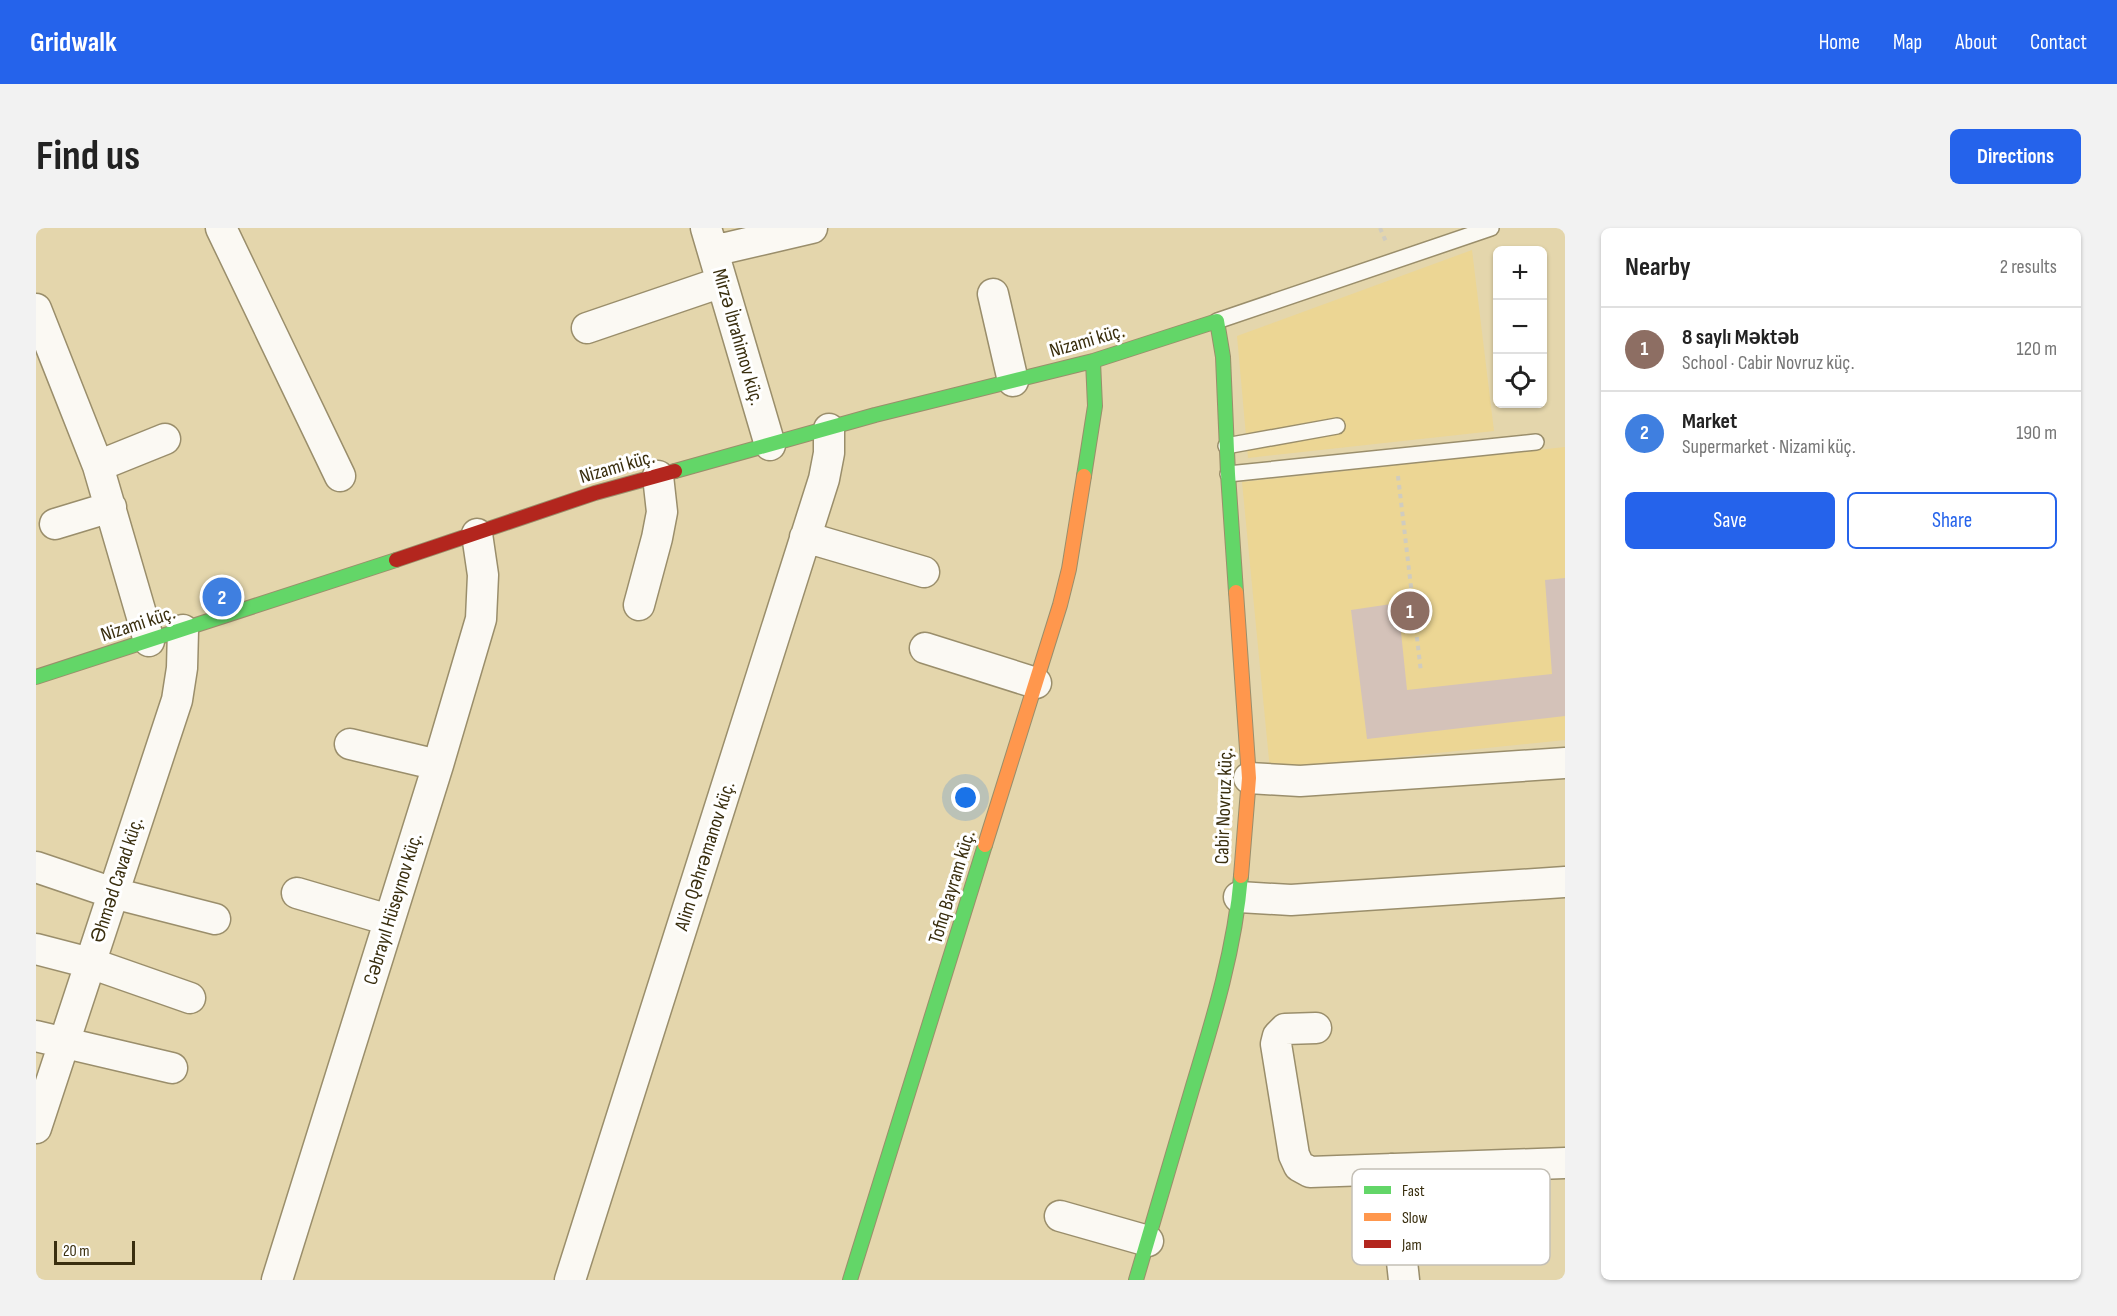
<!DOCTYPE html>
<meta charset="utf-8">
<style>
body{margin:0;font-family:"Sofia Sans Condensed",sans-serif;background:#f2f2f2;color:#222}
.controls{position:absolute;right:18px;top:18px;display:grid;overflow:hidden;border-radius:9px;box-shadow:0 2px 4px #0004}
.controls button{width:54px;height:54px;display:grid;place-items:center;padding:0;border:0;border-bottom:2px solid #e0e0e0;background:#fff;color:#222;font:30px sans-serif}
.scale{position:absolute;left:18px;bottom:15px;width:81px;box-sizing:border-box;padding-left:6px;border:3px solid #392e0e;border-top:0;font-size:16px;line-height:21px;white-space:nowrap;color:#392e0e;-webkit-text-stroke:4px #fff;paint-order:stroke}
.you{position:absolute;left:930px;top:570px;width:21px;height:21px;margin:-15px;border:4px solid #fff;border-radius:50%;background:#1a73e8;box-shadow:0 0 0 9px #1a73e833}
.badge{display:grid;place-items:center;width:39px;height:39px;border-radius:50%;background:#2563eb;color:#fff;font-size:20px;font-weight:700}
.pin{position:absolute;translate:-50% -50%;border:3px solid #fff;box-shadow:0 2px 6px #0006}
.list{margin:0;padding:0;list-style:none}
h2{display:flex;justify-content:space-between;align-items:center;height:78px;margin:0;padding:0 24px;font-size:26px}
h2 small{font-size:20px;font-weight:400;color:#767676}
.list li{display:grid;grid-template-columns:39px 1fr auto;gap:18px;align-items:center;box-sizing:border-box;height:84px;padding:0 24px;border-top:2px solid #e0e0e0}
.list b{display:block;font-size:22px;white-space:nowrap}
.list p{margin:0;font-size:20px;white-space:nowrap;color:#767676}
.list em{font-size:20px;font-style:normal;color:#767676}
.actions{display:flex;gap:12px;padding:18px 24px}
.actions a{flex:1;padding:14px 0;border:2px solid #2563eb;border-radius:9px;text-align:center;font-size:21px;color:#2563eb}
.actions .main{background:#2563eb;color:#fff}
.icon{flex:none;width:33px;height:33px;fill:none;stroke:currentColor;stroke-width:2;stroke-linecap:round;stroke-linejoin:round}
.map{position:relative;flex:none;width:1529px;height:1052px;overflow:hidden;border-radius:9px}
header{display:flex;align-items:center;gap:36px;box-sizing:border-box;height:84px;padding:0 30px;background:#2563eb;color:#fff}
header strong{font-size:28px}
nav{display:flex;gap:33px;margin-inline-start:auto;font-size:21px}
.intro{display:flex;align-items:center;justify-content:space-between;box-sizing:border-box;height:144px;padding:0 36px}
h1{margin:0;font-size:42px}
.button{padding:15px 27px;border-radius:9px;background:#2563eb;color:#fff;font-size:21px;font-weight:700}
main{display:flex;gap:36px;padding:0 36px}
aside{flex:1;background:#fff;border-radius:9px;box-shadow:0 2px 4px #0004}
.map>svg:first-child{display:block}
.built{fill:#ecd694}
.building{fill:#d4c2b9}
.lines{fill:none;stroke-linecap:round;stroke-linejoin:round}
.lane-casing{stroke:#9a8e6b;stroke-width:18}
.street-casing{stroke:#9a8e6b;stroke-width:33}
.fast-casing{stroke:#9a8e6b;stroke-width:16}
.slow-casing{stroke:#9a8e6b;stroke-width:16}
.jam-casing{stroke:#9a8e6b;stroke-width:16}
.path{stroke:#d0ccbf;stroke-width:4;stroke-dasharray:4.5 4.5;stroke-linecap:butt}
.lane{stroke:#fbf9f3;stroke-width:15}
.street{stroke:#fbf9f3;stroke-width:30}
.fast{stroke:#63d668;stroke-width:14}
.slow{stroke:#ff974d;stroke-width:14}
.jam{stroke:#b3261e;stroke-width:14}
.labels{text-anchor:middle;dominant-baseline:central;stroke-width:6;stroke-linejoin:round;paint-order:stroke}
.street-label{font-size:20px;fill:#392e0e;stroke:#fff}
.key{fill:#fff;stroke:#c4c0b7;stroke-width:1.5}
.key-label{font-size:16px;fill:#392e0e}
</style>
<header>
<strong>Gridwalk</strong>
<nav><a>Home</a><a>Map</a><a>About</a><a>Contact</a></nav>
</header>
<div class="intro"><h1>Find us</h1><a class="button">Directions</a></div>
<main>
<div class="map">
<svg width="1529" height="1052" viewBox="0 0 1529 1052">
<rect width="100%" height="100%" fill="#e4d6ac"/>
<!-- built -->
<path class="built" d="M1436,22L1458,203L1212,230L1201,108Z
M1529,219V512L1234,542L1206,254Z"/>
<!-- building -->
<path class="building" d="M1529,350V488L1331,511L1315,382L1362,375L1371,462L1516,446L1509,352Z"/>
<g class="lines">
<defs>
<path id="lane" d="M1181,93L1455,0
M1190,218L1301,198
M1192,246L1500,214"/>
<path id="street" d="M185,0L304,248
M670,0L734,217
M677,23L776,0
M957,66L977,153
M0,81L62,238L113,413
M551,100L686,54
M62,238L129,211
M19,296L75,279
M769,309L888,344
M603,377L621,310L626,284L622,248
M889,420L1000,455
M314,516L402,537
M1213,550L1264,553L1529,535
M0,639L77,665L179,691
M261,665L353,692
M1203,669L1255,672L1529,654
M0,721L54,735L154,770
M1280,800L1249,801L1242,808L1240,816L1258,927L1263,938L1274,944L1529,935
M0,808L136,840
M0,900L141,472L146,440L147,402
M1356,941L1368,1052
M1024,988L1112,1013
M241,1052L402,537L445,391L447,347L441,306
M534,1052L788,251L793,225V201"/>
<path id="fast" d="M639,243L839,187L1057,133L1181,93L1187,129L1192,246L1200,364
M1048,248L1059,178L1057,133
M0,449L360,332
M814,1052L949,617
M1100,1052C1119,987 1138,923 1157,858C1178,789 1199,720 1205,648"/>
<path id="slow" d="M1200,364L1213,550L1205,648
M949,617L1024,377L1033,341L1048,248"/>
<path id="jam" d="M360,332L559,265L639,243"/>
</defs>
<!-- lane casing -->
<use href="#lane" class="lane-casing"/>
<!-- street casing -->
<use href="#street" class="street-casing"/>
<!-- fast casing -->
<use href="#fast" class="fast-casing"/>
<!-- slow casing -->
<use href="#slow" class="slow-casing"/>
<!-- jam casing -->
<use href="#jam" class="jam-casing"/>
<!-- path -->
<path class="path" d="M1344,0L1351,16
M1362,248L1385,444"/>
<!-- lane -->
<use href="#lane" class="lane"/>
<!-- street -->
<use href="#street" class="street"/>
<!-- fast -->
<use href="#fast" class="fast"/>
<!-- slow -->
<use href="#slow" class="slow"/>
<!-- jam -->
<use href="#jam" class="jam"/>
</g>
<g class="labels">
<!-- street labels -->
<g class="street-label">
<text transform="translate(702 109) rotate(74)">Mirzə İbrahimov küç.</text>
<text transform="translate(1051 113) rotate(-16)">Nizami küç.</text>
<text transform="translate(581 239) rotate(-16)">Nizami küç.</text>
<text transform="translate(102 396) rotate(-18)">Nizami küç.</text>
<text transform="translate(1188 578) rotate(-88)">Cabir Novruz küç.</text>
<text transform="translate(669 628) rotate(-72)">Alim Qəhrəmanov küç.</text>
<text transform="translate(81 652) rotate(-72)">Əhməd Cavad küç.</text>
<text transform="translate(916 659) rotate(-73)">Tofiq Bayram küç.</text>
<text transform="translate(357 681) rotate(-73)">Cəbrayıl Hüseynov küç.</text>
</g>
</g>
<!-- legend -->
<rect x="1316" y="941" width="198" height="96" rx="9" class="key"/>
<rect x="1328" y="958" width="27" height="8" fill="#63d668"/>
<rect x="1328" y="985" width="27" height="8" fill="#ff974d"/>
<rect x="1328" y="1012" width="27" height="8" fill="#b3261e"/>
<g class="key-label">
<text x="1366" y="968">Fast</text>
<text x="1366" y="995">Slow</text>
<text x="1366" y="1022">Jam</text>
</g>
</svg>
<div class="controls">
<button>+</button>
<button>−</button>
<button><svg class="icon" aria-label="locate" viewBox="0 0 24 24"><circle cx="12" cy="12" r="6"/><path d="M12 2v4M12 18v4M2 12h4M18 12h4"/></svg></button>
</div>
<div class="scale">20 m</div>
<div class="you"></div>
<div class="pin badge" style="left:1374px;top:383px;background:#8d6e63">1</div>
<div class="pin badge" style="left:186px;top:369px;background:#3f7fe0">2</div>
</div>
<aside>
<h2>Nearby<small>2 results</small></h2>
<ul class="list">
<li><span class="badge" style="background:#8d6e63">1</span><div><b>8 saylı Məktəb</b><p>School · Cabir Novruz küç.</p></div><em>120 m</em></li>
<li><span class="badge" style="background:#3f7fe0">2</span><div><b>Market</b><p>Supermarket · Nizami küç.</p></div><em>190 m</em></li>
</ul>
<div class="actions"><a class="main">Save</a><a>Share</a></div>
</aside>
</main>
